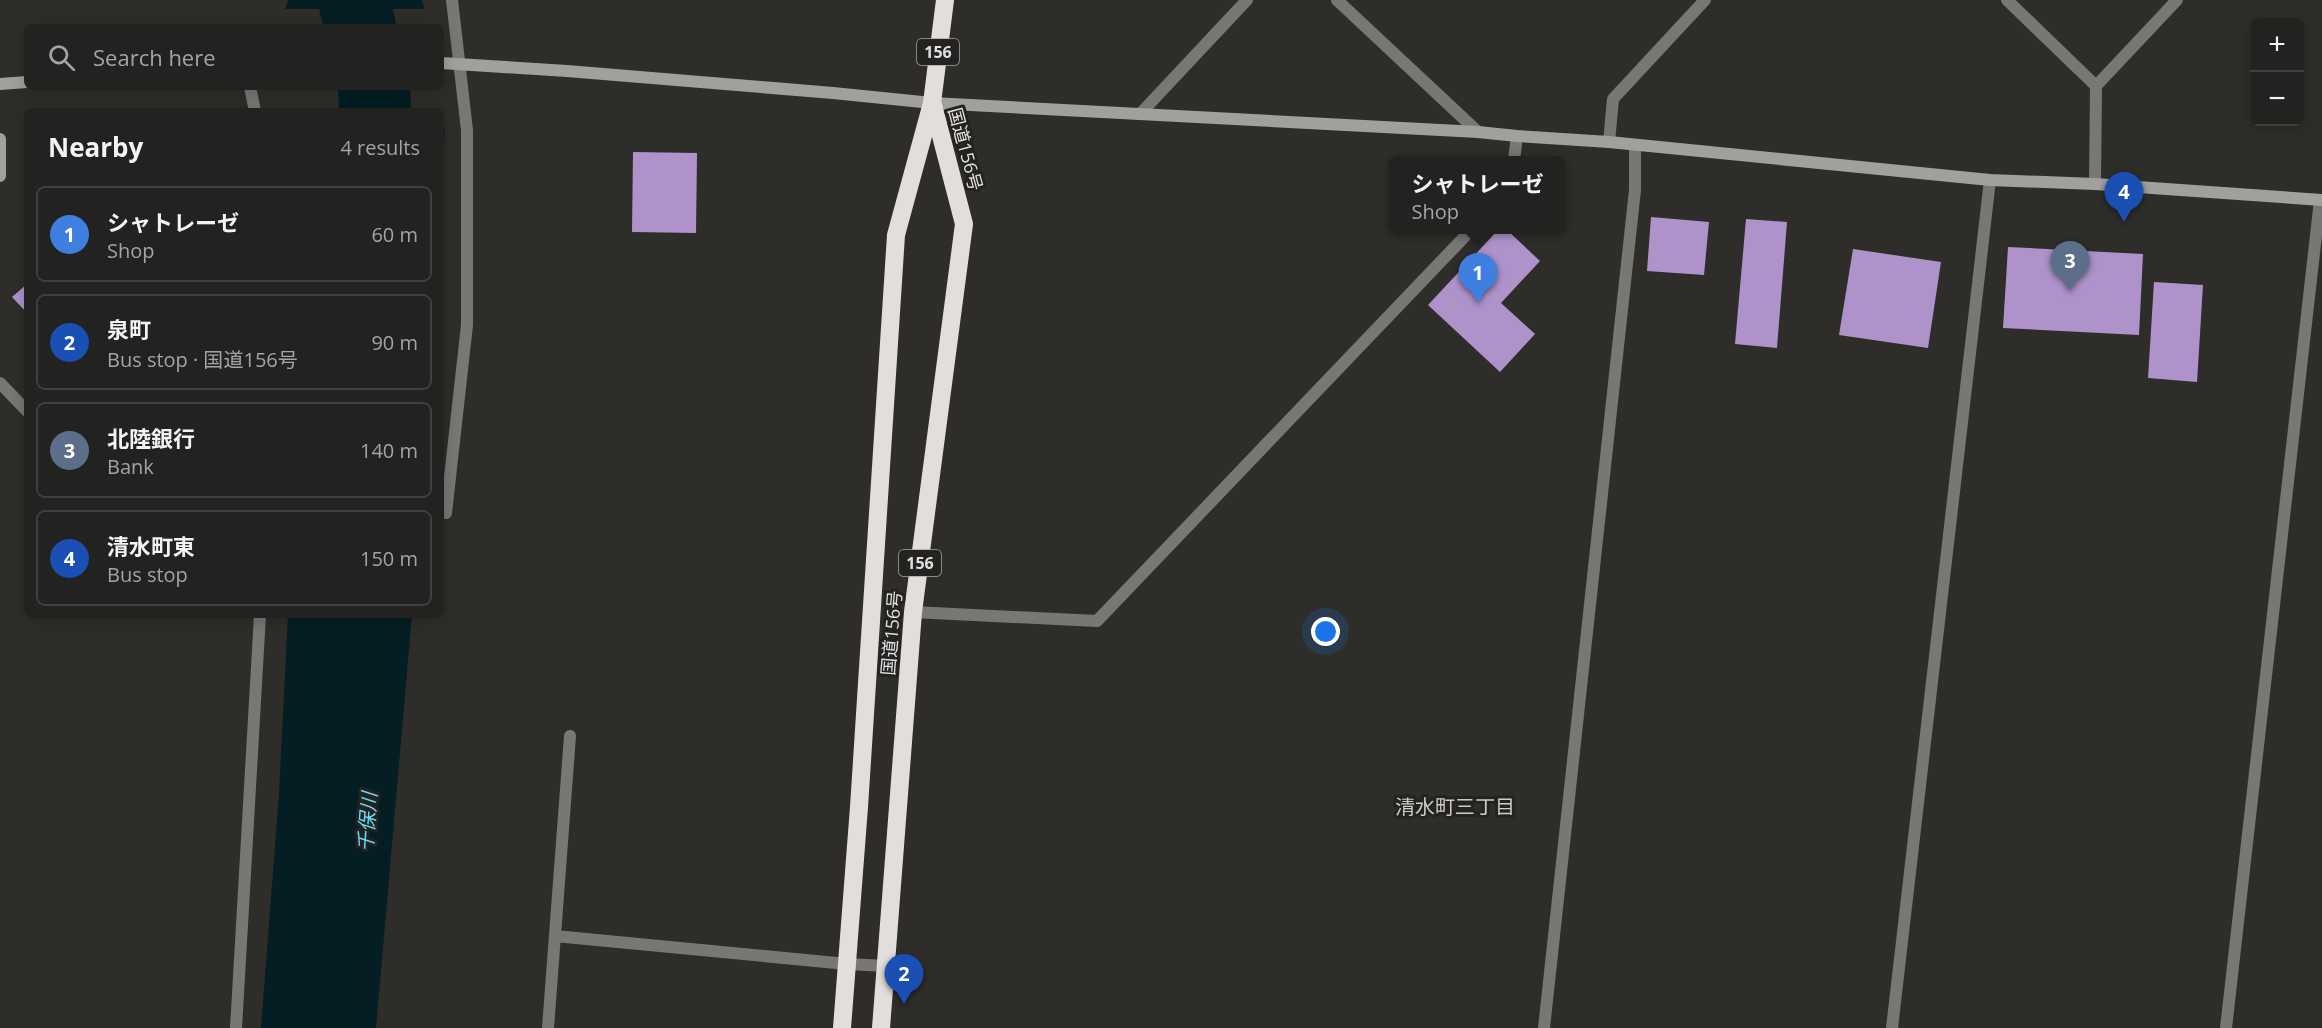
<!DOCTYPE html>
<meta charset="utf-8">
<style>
body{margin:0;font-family:"Open Sans","Noto Sans JP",sans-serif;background:#2e2f2d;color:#f1f3f6}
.controls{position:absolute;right:18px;top:18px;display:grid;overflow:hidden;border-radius:9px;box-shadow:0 3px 15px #0003}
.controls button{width:54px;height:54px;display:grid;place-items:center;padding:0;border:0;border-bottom:2px solid #3f3f3e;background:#222220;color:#f1f3f6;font:30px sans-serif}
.you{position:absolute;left:1326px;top:632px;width:21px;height:21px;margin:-15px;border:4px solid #fff;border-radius:50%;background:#1a73e8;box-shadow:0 0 0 9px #1a73e833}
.badge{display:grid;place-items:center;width:39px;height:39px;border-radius:50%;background:#aec508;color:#fff;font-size:20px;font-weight:700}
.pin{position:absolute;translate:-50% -50px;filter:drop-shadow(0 2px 3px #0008)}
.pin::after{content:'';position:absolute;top:32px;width:21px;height:18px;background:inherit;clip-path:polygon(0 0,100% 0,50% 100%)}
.popup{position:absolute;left:1389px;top:156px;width:177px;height:78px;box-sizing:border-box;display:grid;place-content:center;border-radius:9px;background:#222220;filter:drop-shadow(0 2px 4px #0005);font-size:20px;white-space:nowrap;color:#a2a4a5}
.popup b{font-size:22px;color:#f1f3f6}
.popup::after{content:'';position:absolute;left:50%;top:100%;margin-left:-12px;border:12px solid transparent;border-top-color:#222220}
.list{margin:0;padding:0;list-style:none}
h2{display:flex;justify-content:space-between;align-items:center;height:78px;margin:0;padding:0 24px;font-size:26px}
h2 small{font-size:20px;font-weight:400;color:#a2a4a5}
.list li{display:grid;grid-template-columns:39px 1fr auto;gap:18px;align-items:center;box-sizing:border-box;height:96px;margin:0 12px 12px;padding:0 12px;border:2px solid #3f3f3e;border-radius:9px}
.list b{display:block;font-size:22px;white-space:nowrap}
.list p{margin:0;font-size:20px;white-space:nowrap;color:#a2a4a5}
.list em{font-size:20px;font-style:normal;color:#a2a4a5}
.icon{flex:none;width:33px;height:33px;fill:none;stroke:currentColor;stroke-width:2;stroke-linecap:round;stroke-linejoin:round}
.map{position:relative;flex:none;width:2322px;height:1028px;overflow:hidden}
.search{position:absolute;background:#222220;box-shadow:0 3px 15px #0003;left:24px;top:24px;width:420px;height:66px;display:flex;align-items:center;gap:15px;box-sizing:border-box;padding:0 21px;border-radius:9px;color:#a2a4a5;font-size:22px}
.panel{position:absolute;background:#222220;box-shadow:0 3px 15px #0003;left:24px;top:108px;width:420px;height:510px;border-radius:9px}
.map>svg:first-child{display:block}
.water{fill:#041e23}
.pier{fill:#2e2d2a}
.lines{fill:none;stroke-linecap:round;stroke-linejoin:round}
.river{stroke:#041e23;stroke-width:72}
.building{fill:#ae93cb}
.street{stroke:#787776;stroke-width:12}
.secondary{stroke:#a2a09f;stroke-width:12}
.highway{stroke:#e1dedb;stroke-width:18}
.labels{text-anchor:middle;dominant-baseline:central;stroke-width:6;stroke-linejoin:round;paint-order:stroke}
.shield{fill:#242321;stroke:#a8a7a6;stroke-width:1.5}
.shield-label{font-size:16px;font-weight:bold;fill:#e1e0df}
.street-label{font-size:18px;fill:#e1e0df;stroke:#242321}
.neighbourhood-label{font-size:20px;fill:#cdcbc8;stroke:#242321}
.water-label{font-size:20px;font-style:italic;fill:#63def7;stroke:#242321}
</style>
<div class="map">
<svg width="2322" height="1028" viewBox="0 0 2322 1028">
<rect width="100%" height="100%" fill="#2e2d2a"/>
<!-- water -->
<path class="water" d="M288,0H422L425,9H285Z
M441,128H445L441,192Z
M288,615H412L376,1028H261L279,794Z"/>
<!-- pier -->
<path class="pier" d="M282,9H285L428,10L425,12H285Z"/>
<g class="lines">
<!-- river -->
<path class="river" d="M354,0L360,27
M374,87L375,111"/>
</g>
<!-- building -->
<path class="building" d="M633,152L697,153L696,233L632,232Z
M1651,217L1709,222L1704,275L1647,271Z
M1746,219L1787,222L1777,348L1735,344Z
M1498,230H1507L1540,261L1501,303L1535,334L1500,372L1428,305Z
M2008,247L2143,254L2139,335L2003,328Z
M1853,249L1941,262L1928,348L1839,335Z
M2154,282L2203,285L2197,382L2148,378Z
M27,284V313L12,297Z"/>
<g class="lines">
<!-- street -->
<path class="street" d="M1337,0L1478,132
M2007,0L2096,86
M250,87L255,111
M1140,114L1247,0
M1609,142L1613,99L1705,0
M1514,160L1517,136
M2095,184L2096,86L2177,0
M0,383L27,411
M446,513L467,325V130L452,0
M913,612L1097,621L1471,230
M555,936L847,964L886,966
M236,1028L260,615
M548,1028L570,736
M1544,1028L1635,190V145
M1892,1028L1990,180
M2226,1028L2320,200"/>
<!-- secondary -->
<path class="secondary" d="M441,63L567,71L833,93L932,103L1478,132L1517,136L1609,142L1990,180L2095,184L2322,200
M0,84L27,82
M0,139V176"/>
<!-- highway -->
<path class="highway" d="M842,1028L859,807L896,235L932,103L945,0
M881,1028L913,612L964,224L933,105"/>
</g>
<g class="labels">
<!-- shield labels -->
<g class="shield">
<rect x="917" y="39" width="42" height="26" rx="4.5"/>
<rect x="899" y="550" width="42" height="26" rx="4.5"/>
</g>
<g class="shield-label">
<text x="938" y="52">156</text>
<text x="920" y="563">156</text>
</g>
<!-- street labels -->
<g class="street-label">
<text transform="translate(966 149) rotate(75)">国道156号</text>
<text transform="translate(891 633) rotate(-85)">国道156号</text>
</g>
<!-- neighbourhood labels -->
<g class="neighbourhood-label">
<text x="1455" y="806">清水町三丁目</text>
</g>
<!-- water labels -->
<g class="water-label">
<text transform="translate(367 822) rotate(-86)">千保川</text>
</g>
</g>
</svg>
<div class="controls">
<button>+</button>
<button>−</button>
</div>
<div class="you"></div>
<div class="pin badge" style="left:1478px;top:303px;background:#3f7fe0">1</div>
<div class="popup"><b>シャトレーゼ</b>Shop</div>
<div class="pin badge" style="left:904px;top:1004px;background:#1a4fb4">2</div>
<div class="pin badge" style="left:2070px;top:291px;background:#5c6f8a">3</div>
<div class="pin badge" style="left:2124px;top:222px;background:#1a4fb4">4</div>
<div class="search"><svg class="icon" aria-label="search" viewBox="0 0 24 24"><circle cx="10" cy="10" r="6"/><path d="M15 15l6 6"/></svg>Search here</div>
<section class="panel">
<h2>Nearby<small>4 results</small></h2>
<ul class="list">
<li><span class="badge" style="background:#3f7fe0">1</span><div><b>シャトレーゼ</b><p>Shop</p></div><em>60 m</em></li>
<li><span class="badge" style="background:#1a4fb4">2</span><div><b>泉町</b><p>Bus stop · 国道156号</p></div><em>90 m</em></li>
<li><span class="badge" style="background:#5c6f8a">3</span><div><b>北陸銀行</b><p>Bank</p></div><em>140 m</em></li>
<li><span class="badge" style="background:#1a4fb4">4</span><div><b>清水町東</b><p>Bus stop</p></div><em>150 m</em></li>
</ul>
</section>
</div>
